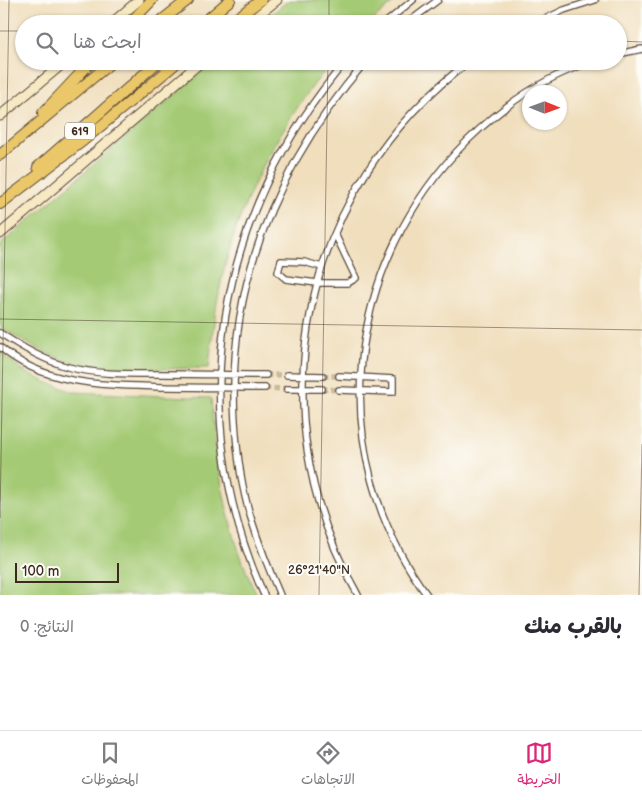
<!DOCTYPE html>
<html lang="ar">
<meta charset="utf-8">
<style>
body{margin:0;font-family:"Balsamiq Sans","Playpen Sans Arabic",sans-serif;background:#f2f2f3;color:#2b2b33;direction:rtl}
.compass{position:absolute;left:522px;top:85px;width:45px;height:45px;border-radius:50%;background:#fff;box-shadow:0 1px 4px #0004;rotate:91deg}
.scale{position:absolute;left:15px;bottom:12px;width:104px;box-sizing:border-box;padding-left:5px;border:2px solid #3b2a1e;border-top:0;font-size:14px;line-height:18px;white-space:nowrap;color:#3b2a1e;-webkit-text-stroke:4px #fdfcf7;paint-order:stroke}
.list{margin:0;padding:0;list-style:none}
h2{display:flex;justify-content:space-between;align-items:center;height:65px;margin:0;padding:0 20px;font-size:21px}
h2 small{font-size:16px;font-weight:400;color:#7c7c81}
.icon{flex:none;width:28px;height:28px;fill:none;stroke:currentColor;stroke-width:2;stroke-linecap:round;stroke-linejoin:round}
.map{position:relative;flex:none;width:642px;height:595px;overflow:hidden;direction:ltr}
.search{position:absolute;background:#fff;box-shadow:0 1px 4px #0004;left:15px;right:15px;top:15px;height:55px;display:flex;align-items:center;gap:12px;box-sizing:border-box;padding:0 18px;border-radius:28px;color:#7c7c81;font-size:19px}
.sheet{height:135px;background:#fff}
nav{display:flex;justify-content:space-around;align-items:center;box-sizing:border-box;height:70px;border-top:1px solid #e1e1e2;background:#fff;font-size:14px;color:#7c7c81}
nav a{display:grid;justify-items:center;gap:2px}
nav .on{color:#db2777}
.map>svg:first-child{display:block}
.green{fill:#a4ca74;stroke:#707a49}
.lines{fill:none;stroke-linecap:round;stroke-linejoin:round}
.street-tunnel{stroke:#ccba9c;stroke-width:5.5;stroke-dasharray:5.5 3;stroke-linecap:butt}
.street-casing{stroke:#564536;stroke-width:8}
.secondary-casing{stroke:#564536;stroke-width:11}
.highway-casing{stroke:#564536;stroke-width:12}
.street{stroke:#fff;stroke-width:5.5}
.secondary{stroke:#f7e9c3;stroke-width:9}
.highway{stroke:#eac769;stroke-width:10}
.ticks{fill:none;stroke:#3b2a1e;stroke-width:1;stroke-opacity:0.45}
.labels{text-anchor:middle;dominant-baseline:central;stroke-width:4;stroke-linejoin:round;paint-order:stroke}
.shield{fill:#fdfcf7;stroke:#75695f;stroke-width:1}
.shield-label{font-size:11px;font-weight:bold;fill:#3b2a1e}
.ticks-label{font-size:12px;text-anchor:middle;fill:#3b2a1e;stroke:#fdfcf7;stroke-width:4;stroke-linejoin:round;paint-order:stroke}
</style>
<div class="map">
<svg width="642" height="595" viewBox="0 0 642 595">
<rect width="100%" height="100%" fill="#fdfcf7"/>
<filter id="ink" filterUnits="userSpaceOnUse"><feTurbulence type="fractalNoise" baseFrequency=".02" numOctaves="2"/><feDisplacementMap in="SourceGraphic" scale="10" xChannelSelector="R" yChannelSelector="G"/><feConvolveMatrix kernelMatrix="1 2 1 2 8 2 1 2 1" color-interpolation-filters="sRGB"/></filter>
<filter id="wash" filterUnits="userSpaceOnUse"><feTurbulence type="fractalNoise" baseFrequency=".0096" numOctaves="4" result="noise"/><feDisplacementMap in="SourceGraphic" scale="20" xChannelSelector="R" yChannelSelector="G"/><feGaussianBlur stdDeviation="1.12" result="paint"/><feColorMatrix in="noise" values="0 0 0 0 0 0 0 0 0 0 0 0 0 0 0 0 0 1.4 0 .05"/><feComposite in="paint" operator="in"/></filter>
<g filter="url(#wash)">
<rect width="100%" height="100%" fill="#f0debc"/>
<!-- green -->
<path class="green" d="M289,0H396L369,24H259Z
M214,61H333C285,116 242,196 225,266C216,300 212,334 209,368C168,368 106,373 67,361C43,353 23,341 2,328L0,325V245Z
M0,352L25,372L46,382L74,392L211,398C216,465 227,534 257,595H0Z"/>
</g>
<g filter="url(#ink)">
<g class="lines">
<!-- street-tunnel -->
<path class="street-tunnel" d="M266,375H287
M323,376H339
M265,388L287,389
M322,389L339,390"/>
<defs>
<path id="street" d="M384,24L413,0
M406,24L438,0
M534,24L564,10L595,0
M618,54L642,49
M322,267L304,262L281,261L278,272L286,279L317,283H348L356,278L335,234
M0,333C21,347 43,360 68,367C98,375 132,374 163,374C197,374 231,375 266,375
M0,347C45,387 110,385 166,387C199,387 232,388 265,388
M287,375L323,376
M287,389H322
M339,390L393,392V379L339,376
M264,595C182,412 216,213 346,61
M280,595C269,570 259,544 251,518C241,487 237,453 235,421C226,284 278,164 366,61
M358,595C253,413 302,186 470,61
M427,595C322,453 345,262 468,140C504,105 546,75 595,61"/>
<path id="secondary" d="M111,24L139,0
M247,24L277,0
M0,116L66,61
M0,234L202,61"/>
<path id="highway" d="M129,24L152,0
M157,24L188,0
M202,24L230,0
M229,24L261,0
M43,113L92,61
M0,155L113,61
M38,167L159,61
M0,204L84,140L179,61"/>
</defs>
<!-- street casing -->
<use href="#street" class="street-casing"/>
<!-- secondary casing -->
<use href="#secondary" class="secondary-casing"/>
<!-- highway casing -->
<use href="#highway" class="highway-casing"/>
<!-- street -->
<use href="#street" class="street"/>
<!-- secondary -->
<use href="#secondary" class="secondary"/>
<!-- highway -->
<use href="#highway" class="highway"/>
</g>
</g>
<!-- ticks -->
<path class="ticks" d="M329,24V0M0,31H24M618,41L642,42M0,319L642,330M0,518L9,0M319,595L328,61M639,595L642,444"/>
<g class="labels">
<!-- shield labels -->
<rect class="shield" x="65" y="122.5" width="30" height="17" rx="4"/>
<g class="shield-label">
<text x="80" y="131">619</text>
</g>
</g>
<g class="ticks-label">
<text x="319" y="574">26°21'40"N</text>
</g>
</svg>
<svg class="compass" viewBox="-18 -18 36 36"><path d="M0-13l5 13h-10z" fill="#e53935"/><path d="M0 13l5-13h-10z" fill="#7c7c81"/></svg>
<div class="scale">100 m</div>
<div class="search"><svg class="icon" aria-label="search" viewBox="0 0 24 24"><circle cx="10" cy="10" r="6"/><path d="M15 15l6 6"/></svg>ابحث هنا</div>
</div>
<section class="sheet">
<h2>بالقرب منك<small>النتائج: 0</small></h2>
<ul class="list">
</ul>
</section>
<nav>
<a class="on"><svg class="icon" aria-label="map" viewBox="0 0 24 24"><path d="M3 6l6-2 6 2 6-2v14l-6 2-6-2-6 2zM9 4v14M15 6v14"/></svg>الخريطة</a>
<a><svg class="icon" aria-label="directions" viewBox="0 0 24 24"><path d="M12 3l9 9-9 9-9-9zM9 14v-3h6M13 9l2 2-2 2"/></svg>الاتجاهات</a>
<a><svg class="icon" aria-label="saved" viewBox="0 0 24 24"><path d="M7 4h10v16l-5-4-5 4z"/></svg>المحفوظات</a>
</nav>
